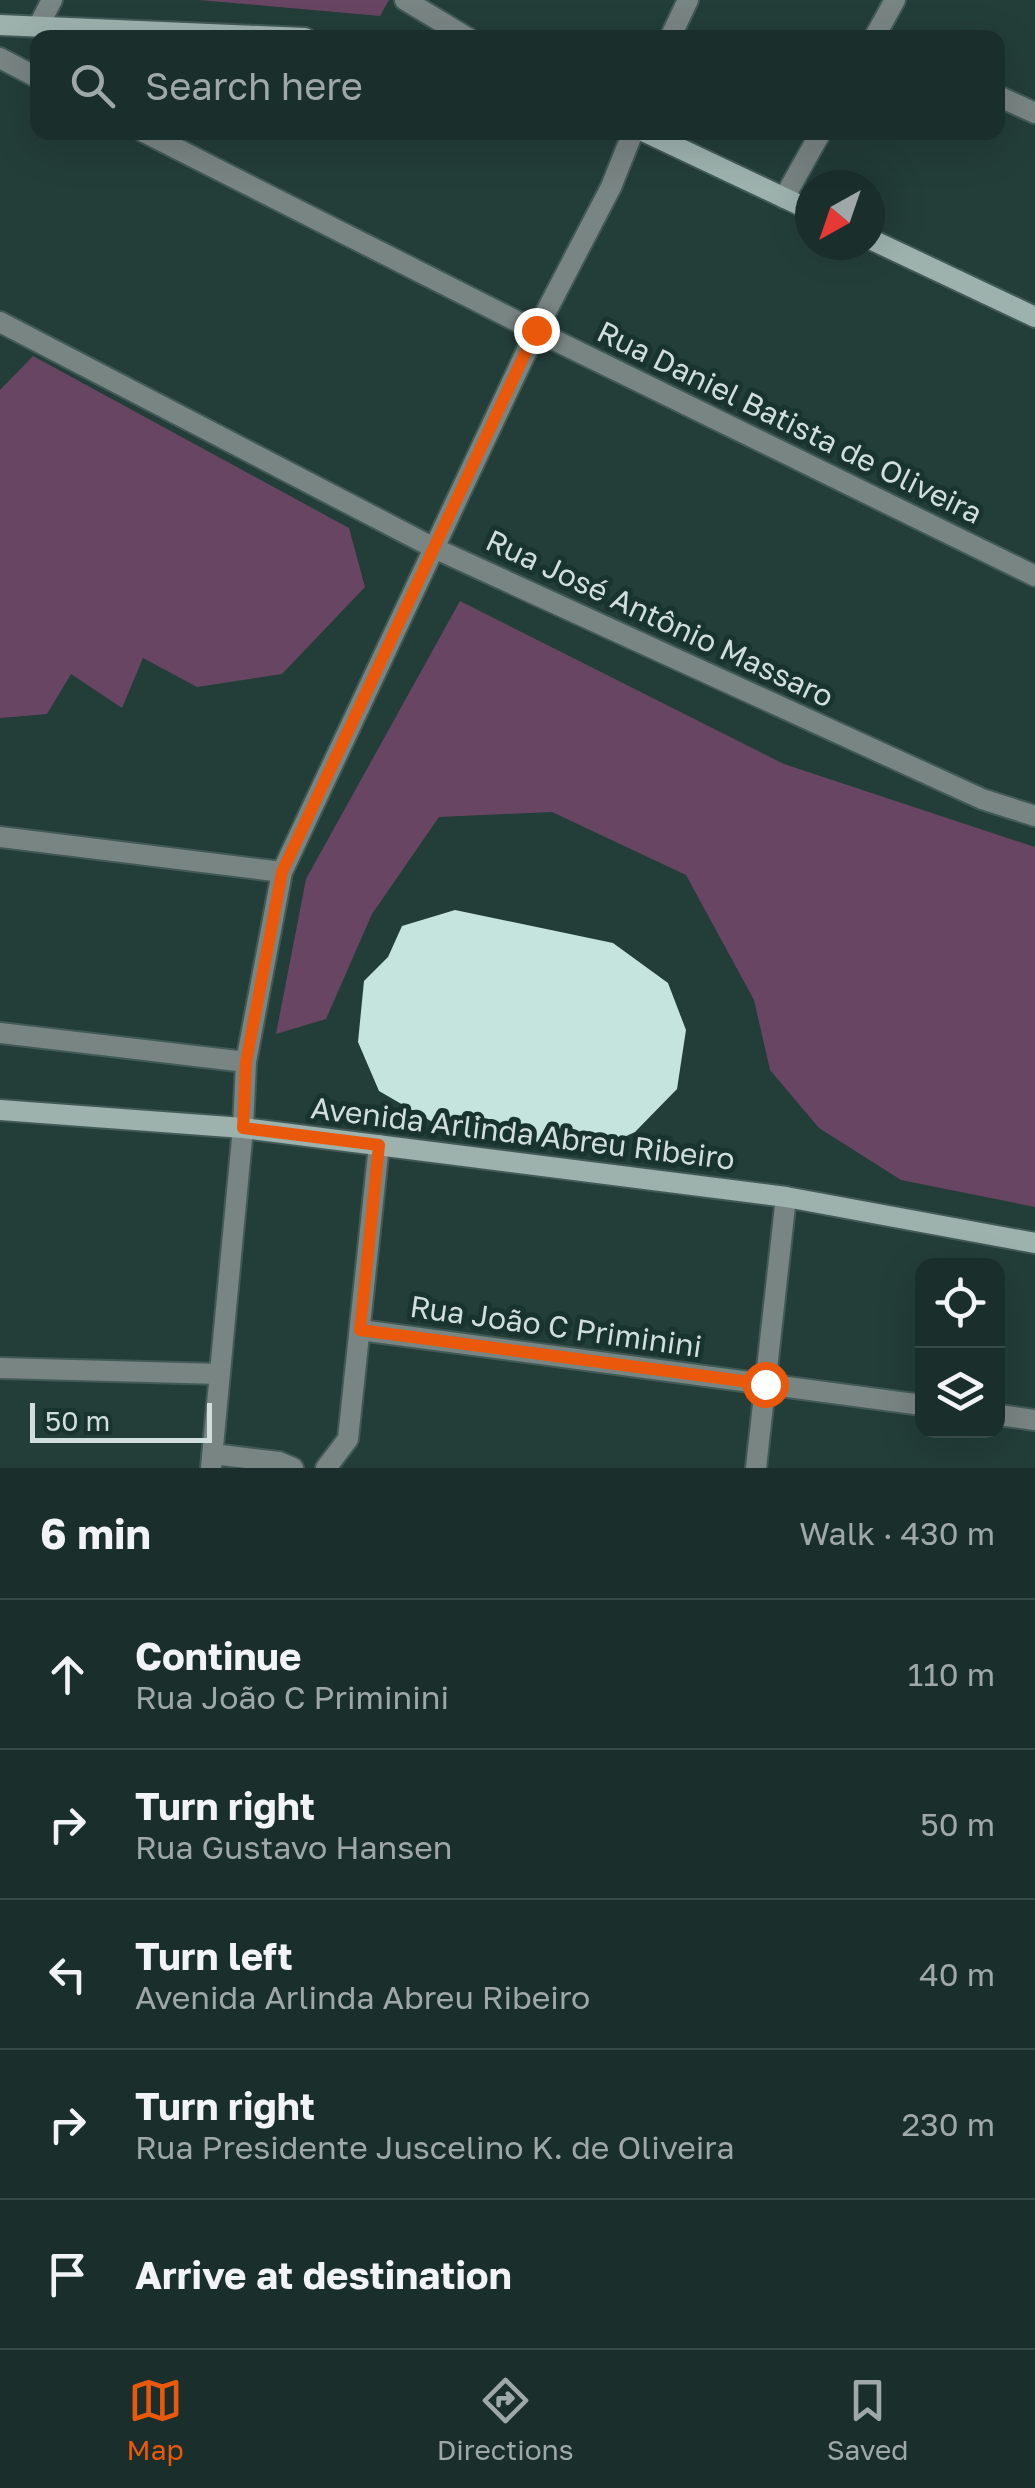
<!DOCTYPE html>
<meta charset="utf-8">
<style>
body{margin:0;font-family:"Golos Text",sans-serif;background:#233633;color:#f1f3f6}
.controls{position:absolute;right:30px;bottom:30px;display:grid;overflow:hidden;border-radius:20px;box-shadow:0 10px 40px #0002}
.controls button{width:90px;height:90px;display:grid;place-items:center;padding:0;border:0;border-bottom:2px solid #384a47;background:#1a2e2b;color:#f1f3f6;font:50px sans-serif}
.compass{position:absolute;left:795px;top:170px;width:90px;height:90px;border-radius:50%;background:#1a2e2b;box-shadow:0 10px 40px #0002;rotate:220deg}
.scale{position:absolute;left:30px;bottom:25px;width:182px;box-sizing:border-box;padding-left:10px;border:5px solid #d0dfdc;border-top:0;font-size:28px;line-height:35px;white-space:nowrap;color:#d0dfdc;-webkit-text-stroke:8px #19332f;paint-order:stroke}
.stop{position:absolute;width:30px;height:30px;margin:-22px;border:8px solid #ea580c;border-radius:50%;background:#fff}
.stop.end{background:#ea580c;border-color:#fff;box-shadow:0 2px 10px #0008}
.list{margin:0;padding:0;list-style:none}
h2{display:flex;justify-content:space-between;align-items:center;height:130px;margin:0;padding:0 40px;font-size:42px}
h2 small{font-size:32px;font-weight:400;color:#9fa8a9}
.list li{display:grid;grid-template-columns:65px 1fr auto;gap:30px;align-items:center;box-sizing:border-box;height:150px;padding:0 40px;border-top:2px solid #384a47}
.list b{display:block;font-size:38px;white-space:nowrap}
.list p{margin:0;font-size:32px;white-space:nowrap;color:#9fa8a9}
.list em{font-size:32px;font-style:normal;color:#9fa8a9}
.icon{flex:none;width:55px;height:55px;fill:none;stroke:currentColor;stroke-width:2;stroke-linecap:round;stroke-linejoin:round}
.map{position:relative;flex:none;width:1035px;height:1468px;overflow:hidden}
.search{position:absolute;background:#1a2e2b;box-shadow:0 10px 40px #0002;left:30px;right:30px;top:30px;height:110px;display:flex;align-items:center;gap:25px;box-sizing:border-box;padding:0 35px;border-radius:20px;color:#9fa8a9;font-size:38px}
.sheet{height:880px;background:#1a2e2b}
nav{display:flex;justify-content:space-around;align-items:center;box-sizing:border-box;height:140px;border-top:2px solid #384a47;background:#1a2e2b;font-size:28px;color:#9fa8a9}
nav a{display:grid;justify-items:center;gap:5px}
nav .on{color:#ea580c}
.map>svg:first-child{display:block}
.green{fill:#684562}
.building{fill:#c5e4de}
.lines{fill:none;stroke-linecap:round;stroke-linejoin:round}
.street-casing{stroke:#425a56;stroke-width:24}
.secondary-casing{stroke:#425a56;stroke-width:24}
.street{stroke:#798583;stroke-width:20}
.secondary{stroke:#9db1ad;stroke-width:20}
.route{stroke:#ea580c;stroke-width:12}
.labels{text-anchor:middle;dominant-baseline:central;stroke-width:10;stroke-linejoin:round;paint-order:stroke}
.street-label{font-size:30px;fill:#d0dfdc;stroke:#19332f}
</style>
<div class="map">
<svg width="1035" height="1468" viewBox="0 0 1035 1468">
<rect width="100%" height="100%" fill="#233d39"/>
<!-- green -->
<path class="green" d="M199,0H389L380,16Z
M33,356L349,528L365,587L282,674L197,687L143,658L122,708L71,674L47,714L0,718V390Z
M460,601L784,764L1035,847V1207L901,1180L819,1128L770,1070L754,1000L686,875L552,812L439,817L372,914L326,1019L276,1034L306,879Z"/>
<!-- building -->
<path class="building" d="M455,910L613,943L668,983L686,1030L677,1089L635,1132L598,1149L448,1131L379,1091L358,1042L364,981L388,957L402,926Z"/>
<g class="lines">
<defs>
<path id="street" d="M405,0L468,38
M39,25L52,0
M670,38L688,0
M874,38L895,0
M0,58L38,78
M998,96L1035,113
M144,132L536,331L1035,576
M784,198L821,132
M0,322L434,548L982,799L1035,816
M0,837L282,872
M0,1033L246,1062
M360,1330L922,1405
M0,1368L220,1374
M998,1415L1035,1420
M213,1454L279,1462L293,1468
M211,1468L243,1128L246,1062L282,872L536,331L611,187L633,132
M326,1468L348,1439L379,1145
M756,1468L786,1197"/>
<path id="secondary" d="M0,25L305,38
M645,132L810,210
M870,239L1035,317
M0,1110L243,1128L786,1197L1035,1243"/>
</defs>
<!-- street casing -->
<use href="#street" class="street-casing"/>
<!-- secondary casing -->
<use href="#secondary" class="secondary-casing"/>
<!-- street -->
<use href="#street" class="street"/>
<!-- secondary -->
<use href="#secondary" class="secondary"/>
</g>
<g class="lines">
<!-- route -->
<path class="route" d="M536,330L282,872L246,1062L243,1128L379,1145L360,1330L765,1384"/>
</g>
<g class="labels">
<!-- street labels -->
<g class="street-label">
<text transform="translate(790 422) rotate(26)">Rua Daniel Batista de Oliveira</text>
<text transform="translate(660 618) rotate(25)">Rua José Antônio Massaro</text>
<text transform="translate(523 1133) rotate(7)">Avenida Arlinda Abreu Ribeiro</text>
<text transform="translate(556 1326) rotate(8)">Rua João C Priminini</text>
</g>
</g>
</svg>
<div class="controls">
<button><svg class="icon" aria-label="locate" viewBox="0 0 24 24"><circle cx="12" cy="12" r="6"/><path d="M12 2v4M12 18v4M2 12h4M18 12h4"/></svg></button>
<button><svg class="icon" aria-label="layers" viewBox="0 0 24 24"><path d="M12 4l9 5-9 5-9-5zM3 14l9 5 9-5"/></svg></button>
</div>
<svg class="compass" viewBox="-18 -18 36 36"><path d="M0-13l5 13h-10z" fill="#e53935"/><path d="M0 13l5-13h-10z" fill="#9fa8a9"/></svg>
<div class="scale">50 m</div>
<div class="stop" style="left:765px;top:1384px"></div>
<div class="stop end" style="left:536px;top:330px"></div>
<div class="search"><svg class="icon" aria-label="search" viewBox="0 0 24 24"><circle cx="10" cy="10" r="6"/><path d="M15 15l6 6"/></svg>Search here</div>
</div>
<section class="sheet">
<h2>6 min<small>Walk · 430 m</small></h2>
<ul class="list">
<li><svg class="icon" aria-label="ahead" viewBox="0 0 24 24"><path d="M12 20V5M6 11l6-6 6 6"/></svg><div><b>Continue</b><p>Rua João C Priminini</p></div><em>110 m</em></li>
<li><svg class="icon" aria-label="right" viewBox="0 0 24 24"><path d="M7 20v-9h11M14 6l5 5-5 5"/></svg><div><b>Turn right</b><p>Rua Gustavo Hansen</p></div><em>50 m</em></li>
<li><svg class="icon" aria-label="left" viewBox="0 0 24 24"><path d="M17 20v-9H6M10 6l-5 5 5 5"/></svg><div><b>Turn left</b><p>Avenida Arlinda Abreu Ribeiro</p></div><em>40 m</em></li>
<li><svg class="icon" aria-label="right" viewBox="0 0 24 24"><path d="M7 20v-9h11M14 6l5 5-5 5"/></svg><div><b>Turn right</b><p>Rua Presidente Juscelino K. de Oliveira</p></div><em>230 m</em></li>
<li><svg class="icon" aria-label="arrive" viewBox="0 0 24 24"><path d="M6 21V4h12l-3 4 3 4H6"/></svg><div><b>Arrive at destination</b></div></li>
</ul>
</section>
<nav>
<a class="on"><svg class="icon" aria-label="map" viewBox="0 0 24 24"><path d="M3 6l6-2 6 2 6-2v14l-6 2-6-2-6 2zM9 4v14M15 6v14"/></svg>Map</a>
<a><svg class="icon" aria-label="directions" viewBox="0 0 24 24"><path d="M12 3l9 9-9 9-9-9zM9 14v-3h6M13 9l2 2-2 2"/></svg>Directions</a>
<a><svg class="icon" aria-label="saved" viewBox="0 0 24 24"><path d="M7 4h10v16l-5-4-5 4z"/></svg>Saved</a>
</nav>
